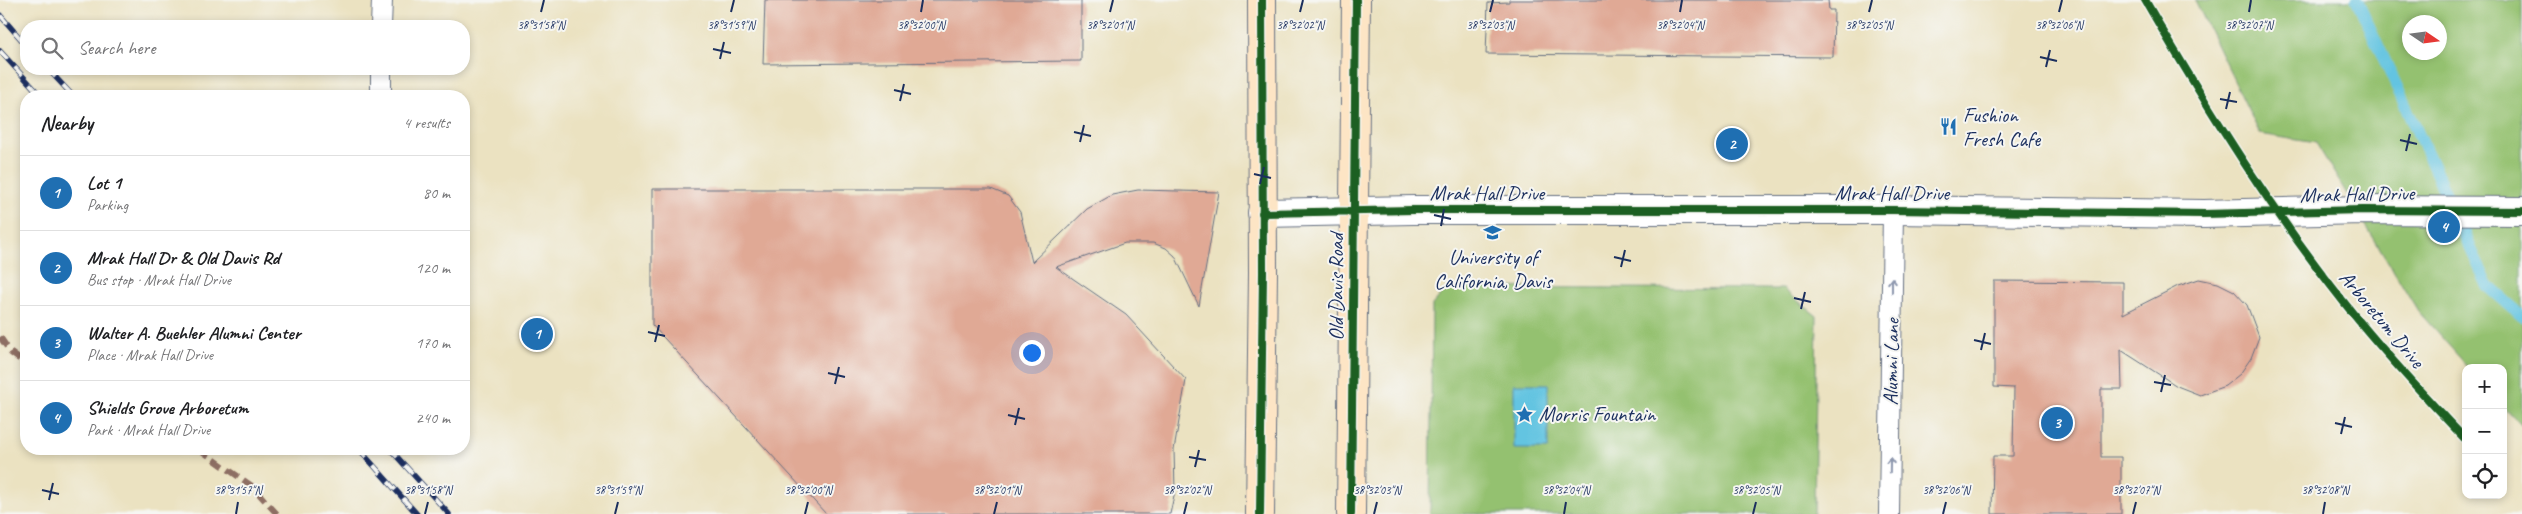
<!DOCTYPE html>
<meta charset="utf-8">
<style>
body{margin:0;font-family:Caveat,sans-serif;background:#f2f2f2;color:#202124}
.controls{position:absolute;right:15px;bottom:15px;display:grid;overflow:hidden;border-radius:10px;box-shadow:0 2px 8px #0003}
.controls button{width:45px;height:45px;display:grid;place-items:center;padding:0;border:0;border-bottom:1px solid #e0e0e0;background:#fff;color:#202124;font:25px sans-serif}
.compass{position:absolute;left:2402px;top:15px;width:45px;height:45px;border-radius:50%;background:#fff;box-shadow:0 2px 8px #0003;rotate:103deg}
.you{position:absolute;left:1031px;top:352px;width:18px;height:18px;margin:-12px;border:4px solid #fff;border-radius:50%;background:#1a73e8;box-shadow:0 0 0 8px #1a73e833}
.badge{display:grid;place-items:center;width:32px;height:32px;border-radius:50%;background:#1f6fb2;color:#fff;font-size:16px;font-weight:700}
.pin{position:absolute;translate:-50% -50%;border:2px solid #fff;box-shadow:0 1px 5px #0006}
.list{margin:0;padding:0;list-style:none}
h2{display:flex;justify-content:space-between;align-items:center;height:65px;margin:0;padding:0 20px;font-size:21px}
h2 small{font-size:16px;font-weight:400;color:#757577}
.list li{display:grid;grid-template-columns:32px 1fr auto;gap:15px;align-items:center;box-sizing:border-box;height:75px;padding:0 20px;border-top:1px solid #e0e0e0}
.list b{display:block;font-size:19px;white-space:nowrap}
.list p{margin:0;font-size:16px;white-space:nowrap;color:#757577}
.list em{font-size:16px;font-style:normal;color:#757577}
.icon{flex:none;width:28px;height:28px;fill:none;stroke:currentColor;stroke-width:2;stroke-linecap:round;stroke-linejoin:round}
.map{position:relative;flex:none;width:2522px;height:514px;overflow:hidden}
.search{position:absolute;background:#fff;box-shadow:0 2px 8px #0003;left:20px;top:20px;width:450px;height:55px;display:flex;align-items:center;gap:12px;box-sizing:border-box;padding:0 18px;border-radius:20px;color:#757577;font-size:19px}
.panel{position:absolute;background:#fff;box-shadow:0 2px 8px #0003;left:20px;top:90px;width:450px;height:365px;border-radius:20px}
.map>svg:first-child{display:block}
.green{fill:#94c170;stroke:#587867;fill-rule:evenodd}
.water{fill:#63c4e1;stroke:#3f7aa0}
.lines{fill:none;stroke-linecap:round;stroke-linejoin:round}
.stream{stroke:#63c4e1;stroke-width:12}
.building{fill:#e0a995}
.lane-casing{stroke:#646e81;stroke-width:22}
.street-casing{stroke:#646e81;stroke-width:30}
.secondary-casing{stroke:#646e81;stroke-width:30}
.lane{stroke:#fff;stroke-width:20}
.street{stroke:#fff;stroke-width:28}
.secondary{stroke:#fde5c5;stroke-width:28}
.rail-casing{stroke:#1b2f5e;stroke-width:5.5}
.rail{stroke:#f6f6f2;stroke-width:4;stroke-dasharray:11;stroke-linecap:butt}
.quiet{stroke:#8d6e63;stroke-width:6;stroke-dasharray:12 6;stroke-linecap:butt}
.cycleway-casing{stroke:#f6f6f2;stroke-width:11}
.cycleway{stroke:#1b5e20;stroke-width:8}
.oneway{stroke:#8d97ae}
.ticks{fill:none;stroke:#1b2f5e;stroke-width:2}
.labels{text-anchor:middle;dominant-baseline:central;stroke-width:4;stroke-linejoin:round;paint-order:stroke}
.poi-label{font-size:21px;fill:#1b2f5e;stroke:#f6f6f2;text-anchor:start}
.street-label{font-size:21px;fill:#1b2f5e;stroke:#f6f6f2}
.ticks-label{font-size:12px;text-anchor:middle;fill:#1b2f5e;stroke:#f6f6f2;stroke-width:4;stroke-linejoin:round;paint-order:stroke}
</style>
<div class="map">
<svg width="2522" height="514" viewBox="0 0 2522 514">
<rect width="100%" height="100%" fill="#f6f6f2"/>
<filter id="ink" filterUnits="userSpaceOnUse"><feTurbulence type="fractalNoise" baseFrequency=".02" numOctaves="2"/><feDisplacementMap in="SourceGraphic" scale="10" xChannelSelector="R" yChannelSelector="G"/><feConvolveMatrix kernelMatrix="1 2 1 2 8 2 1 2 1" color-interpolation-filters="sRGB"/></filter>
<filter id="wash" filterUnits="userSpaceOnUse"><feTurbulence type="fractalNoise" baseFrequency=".0096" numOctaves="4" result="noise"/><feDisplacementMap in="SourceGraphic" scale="20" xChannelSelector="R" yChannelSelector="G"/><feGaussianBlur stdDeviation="1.12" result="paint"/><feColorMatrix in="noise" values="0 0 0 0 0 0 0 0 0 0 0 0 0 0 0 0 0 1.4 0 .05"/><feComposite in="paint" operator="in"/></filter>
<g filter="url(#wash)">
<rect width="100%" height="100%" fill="#ebe2c1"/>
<!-- green -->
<path class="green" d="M2195,0H2522V426L2503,405V368H2469L2418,311L2316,143L2260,134ZM2410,22H2440V52H2410Z
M1448,287L1783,289L1817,316L1814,514H1430L1432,305Z"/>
<!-- water -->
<path class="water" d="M1514,384H1548V449H1514Z"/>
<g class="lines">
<!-- stream -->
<path class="stream" d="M2357,0L2488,286L2522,316"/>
</g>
<g id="blocks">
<!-- building -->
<path class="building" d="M765,0H1081V61L763,64Z
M1509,0H1828L1829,10H1834L1833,57L1486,54L1488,3L1509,2Z
M652,189H991L1008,196L1020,212L1032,262L1087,209L1112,195L1138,190L1219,192L1199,306L1175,256L1166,248L1153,243H1125L1056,267L1126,315L1186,380L1174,450L1175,491L1170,514H826L652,325Z
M2199,279L2218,283L2234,291L2247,305L2259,337L2251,358L2240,374L2225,386L2200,395L2177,386L2121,350L2122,389H2101V457H2121V514H1992L1993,456H2013L2014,388L1994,387V281L2123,282V314L2178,286Z"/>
</g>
</g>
<g filter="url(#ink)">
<use href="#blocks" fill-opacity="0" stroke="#646e81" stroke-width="1"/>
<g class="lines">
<defs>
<path id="lane" d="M381,26L382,0
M381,96V69
M1889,514L1893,210"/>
<path id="street" d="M1262,213L1413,210H1893L2204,214L2362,210L2522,211"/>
<path id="secondary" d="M1260,514L1263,272L1262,0
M1351,514L1356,0"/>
</defs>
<!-- lane casing -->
<use href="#lane" class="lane-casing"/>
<!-- street casing -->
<use href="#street" class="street-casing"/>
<!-- secondary casing -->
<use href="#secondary" class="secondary-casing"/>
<!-- lane -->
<use href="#lane" class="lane"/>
<!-- street -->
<use href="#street" class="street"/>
<!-- secondary -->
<use href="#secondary" class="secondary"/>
<defs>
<path id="rail" d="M0,15L26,45
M0,51L41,96
M48,69L73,96
M359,449L417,514
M390,449L449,514"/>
</defs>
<!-- rail casing -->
<use href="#rail" class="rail-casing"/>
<!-- rail -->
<use href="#rail" class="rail"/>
<!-- quiet -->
<path class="quiet" d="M0,337L11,353L26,364
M199,449L252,486L277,514"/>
<defs>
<path id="cycleway" d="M2145,0C2209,111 2278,222 2359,321C2393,362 2429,401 2466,440
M1262,213L1413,210H1893L2204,214L2362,210L2522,211
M1260,514L1263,272L1262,0
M1351,514L1356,0"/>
</defs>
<!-- cycleway casing -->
<use href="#cycleway" class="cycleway-casing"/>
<!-- cycleway -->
<use href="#cycleway" class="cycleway"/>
</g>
<!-- one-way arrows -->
<defs><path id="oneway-shaft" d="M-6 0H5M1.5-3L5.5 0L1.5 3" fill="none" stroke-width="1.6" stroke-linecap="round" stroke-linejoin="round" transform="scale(1.25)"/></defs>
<g class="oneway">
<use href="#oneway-shaft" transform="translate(1892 285) rotate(-90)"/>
<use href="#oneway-shaft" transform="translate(1890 465) rotate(-89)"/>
</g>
</g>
<!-- ticks -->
<path class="ticks" d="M541,12L544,0M731,12L734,0M921,12L923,0M1110,12L1113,0M1300,12L1303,0M1490,12L1493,0M1680,12L1682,0M1869,12L1872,0M2059,12L2062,0M2249,12L2251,0M713,49L731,53M2040,57L2057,61M720,59L724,42M2046,67L2050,50M894,90L911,94M2220,99L2237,102M900,101L904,84M2226,109L2230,92M1074,132L1091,136M2400,140L2417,144M1080,142L1084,125M2406,151L2410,134M1254,174L1271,178M1260,184L1264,167M1434,215L1451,219M1441,226L1444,209M1614,257L1631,261M1621,267L1625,250M1794,298L1811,302M1801,309L1805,292M648,332L665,336M1974,340L1991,344M655,342L659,325M1981,350L1985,333M828,373L845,377M2154,382L2171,385M835,384L839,367M2161,392L2165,375M1008,415L1025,419M2335,423L2352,427M1015,425L1019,408M2341,434L2345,417M1189,457L1206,460M1195,467L1199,450M42,490L59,494M49,500L53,483M236,514L238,502M425,514L428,502M615,514L618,502M805,514L808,502M994,514L997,502M1184,514L1187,502M1374,514L1377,502M1564,514L1566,502M1753,514L1756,502M1943,514L1946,502M2133,514L2136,502M2323,514L2325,502"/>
<!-- icons -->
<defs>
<symbol id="restaurant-bare" viewBox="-9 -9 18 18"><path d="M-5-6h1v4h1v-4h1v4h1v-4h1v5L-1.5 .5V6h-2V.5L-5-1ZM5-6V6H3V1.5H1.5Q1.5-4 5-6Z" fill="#1f6fb2" stroke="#f6f6f2" stroke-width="2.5" paint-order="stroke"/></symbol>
<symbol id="university-bare" viewBox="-9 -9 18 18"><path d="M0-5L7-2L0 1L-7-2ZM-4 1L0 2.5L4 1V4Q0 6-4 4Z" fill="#1f6fb2" stroke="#f6f6f2" stroke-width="2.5" paint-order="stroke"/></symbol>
<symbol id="sight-bare" viewBox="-9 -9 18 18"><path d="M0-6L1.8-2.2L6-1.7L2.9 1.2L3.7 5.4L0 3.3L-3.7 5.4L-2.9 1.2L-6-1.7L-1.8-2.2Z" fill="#1f6fb2" stroke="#f6f6f2" stroke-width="2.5" paint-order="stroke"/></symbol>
</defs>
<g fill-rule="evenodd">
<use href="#restaurant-bare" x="1936" y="114" width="25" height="25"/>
<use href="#university-bare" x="1480" y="220" width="25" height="25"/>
<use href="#sight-bare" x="1512" y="402" width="25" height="25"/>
</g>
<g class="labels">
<!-- poi labels -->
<g class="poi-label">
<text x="1963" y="115">Fushion<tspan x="1963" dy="24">Fresh Cafe</tspan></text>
<text x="1493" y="257" text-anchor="middle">University of<tspan x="1493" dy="24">California, Davis</tspan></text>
<text x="1539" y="414">Morris Fountain</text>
</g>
<!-- street labels -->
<g class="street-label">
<text x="1487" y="193">Mrak Hall Drive</text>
<text x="1892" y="193">Mrak Hall Drive</text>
<text transform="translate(2357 194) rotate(-1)">Mrak Hall Drive</text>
<text transform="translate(1336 287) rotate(-90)">Old Davis Road</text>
<text transform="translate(2382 319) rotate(50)">Arboretum Drive</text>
<text transform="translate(1891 362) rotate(-89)">Alumni Lane</text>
</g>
</g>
<g class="ticks-label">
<text x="541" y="29">38°31'58"N</text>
<text x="731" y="29">38°31'59"N</text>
<text x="921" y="29">38°32'00"N</text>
<text x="1110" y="29">38°32'01"N</text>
<text x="1300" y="29">38°32'02"N</text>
<text x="1490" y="29">38°32'03"N</text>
<text x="1680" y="29">38°32'04"N</text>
<text x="1869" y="29">38°32'05"N</text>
<text x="2059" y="29">38°32'06"N</text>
<text x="2249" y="29">38°32'07"N</text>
<text x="238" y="494">38°31'57"N</text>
<text x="428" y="494">38°31'58"N</text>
<text x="618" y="494">38°31'59"N</text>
<text x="808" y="494">38°32'00"N</text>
<text x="997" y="494">38°32'01"N</text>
<text x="1187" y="494">38°32'02"N</text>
<text x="1377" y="494">38°32'03"N</text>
<text x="1566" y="494">38°32'04"N</text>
<text x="1756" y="494">38°32'05"N</text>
<text x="1946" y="494">38°32'06"N</text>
<text x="2136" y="494">38°32'07"N</text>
<text x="2325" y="494">38°32'08"N</text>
</g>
</svg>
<div class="controls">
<button>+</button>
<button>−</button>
<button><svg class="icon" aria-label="locate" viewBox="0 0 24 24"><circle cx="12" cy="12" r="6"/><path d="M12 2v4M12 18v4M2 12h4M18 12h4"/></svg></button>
</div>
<svg class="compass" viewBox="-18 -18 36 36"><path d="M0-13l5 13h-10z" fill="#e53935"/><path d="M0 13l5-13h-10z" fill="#757577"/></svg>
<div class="you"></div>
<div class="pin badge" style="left:537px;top:334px">1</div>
<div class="pin badge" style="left:1732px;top:144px">2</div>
<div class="pin badge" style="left:2057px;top:423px">3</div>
<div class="pin badge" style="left:2444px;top:227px">4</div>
<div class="search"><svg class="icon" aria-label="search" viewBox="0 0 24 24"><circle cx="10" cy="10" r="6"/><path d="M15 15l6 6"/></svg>Search here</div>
<section class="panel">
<h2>Nearby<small>4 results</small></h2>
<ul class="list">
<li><span class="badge">1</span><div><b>Lot 1</b><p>Parking</p></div><em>80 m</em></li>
<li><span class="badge">2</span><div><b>Mrak Hall Dr &amp; Old Davis Rd</b><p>Bus stop · Mrak Hall Drive</p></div><em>120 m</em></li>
<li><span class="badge">3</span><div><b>Walter A. Buehler Alumni Center</b><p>Place · Mrak Hall Drive</p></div><em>170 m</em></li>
<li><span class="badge">4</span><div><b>Shields Grove Arboretum</b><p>Park · Mrak Hall Drive</p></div><em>240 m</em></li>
</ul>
</section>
</div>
